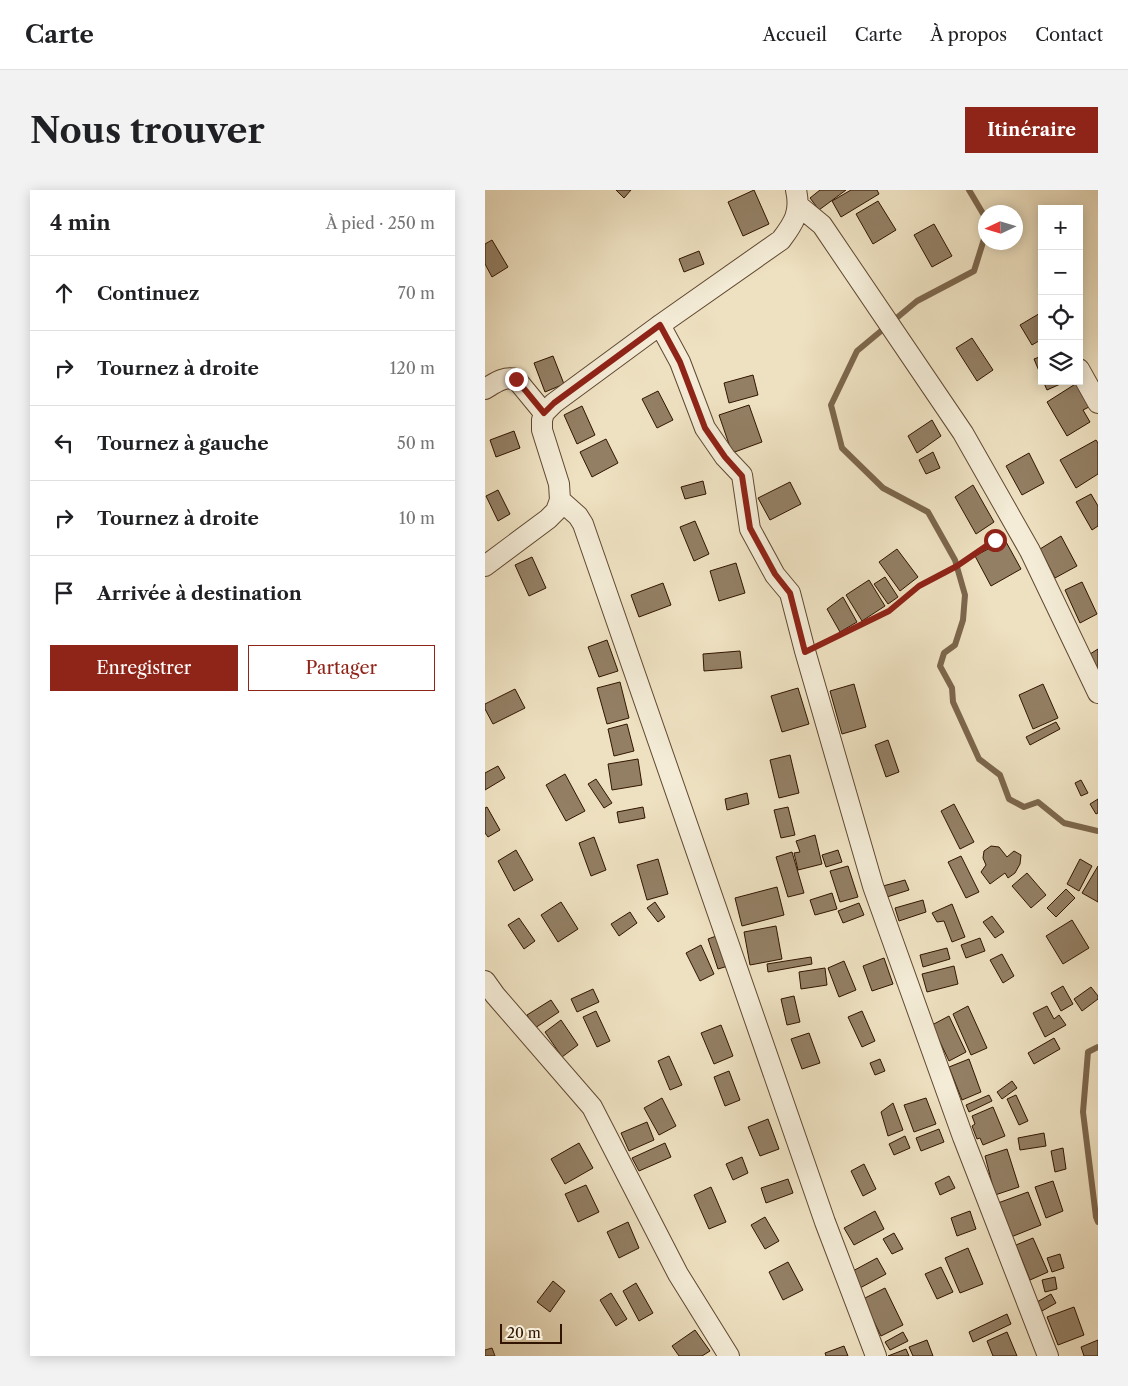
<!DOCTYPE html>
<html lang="fr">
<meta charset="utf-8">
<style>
body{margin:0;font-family:"Libre Caslon Text",serif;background:#f2f2f2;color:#202124}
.controls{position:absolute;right:15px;top:15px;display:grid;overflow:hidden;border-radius:0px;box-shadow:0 2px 12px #0003}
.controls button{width:45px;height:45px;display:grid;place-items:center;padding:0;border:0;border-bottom:1px solid #e0e0e0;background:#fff;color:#202124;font:25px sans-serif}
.compass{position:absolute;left:493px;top:15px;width:45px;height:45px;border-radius:50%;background:#fff;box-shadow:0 2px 12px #0003;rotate:266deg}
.scale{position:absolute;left:15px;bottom:12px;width:62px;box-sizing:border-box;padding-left:5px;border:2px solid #311500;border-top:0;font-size:14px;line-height:18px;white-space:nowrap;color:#311500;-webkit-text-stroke:4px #f4ecd7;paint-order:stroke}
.stop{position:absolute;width:15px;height:15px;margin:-11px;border:4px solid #8f2418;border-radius:50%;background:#fff}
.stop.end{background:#8f2418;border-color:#fff;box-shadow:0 1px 5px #0008}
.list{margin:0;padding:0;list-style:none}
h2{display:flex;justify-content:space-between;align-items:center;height:65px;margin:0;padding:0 20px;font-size:21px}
h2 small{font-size:16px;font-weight:400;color:#757577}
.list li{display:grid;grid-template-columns:32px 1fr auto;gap:15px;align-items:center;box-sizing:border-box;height:75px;padding:0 20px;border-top:1px solid #e0e0e0}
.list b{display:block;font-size:19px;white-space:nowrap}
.list em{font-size:16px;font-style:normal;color:#757577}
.actions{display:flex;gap:10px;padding:15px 20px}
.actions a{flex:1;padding:11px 0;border:1px solid #8f2418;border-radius:0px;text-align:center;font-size:18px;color:#8f2418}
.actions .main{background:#8f2418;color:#fff}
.icon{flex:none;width:28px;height:28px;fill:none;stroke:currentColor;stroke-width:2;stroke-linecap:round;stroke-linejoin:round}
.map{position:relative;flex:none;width:613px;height:1166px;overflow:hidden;border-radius:0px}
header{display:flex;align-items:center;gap:30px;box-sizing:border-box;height:70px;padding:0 25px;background:#fff;border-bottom:1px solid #e0e0e0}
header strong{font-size:24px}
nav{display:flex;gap:28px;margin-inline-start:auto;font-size:18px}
.intro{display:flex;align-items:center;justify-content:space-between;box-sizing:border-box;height:120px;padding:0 30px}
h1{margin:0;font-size:35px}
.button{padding:12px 22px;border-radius:0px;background:#8f2418;color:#fff;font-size:18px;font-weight:700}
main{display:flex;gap:30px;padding:0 30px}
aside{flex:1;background:#fff;border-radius:0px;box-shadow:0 2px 12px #0003}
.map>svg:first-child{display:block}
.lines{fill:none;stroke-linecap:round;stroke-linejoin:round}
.stream{stroke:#7c664c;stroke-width:6}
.building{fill:#937f64;stroke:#311500}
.minor-casing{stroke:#604830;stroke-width:22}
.path{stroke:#311500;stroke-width:3;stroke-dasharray:4 2.5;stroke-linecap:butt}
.minor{stroke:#f4ecd7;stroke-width:20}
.route{stroke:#8f2418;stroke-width:6}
</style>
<header>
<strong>Carte</strong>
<nav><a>Accueil</a><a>Carte</a><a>À propos</a><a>Contact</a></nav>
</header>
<div class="intro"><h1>Nous trouver</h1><a class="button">Itinéraire</a></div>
<main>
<aside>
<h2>4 min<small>À pied · 250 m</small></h2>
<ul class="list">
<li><svg class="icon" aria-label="ahead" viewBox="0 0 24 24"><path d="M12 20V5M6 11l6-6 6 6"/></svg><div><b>Continuez</b></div><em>70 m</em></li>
<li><svg class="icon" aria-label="right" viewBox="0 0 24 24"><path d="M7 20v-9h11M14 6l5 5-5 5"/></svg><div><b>Tournez à droite</b></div><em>120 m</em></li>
<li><svg class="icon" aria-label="left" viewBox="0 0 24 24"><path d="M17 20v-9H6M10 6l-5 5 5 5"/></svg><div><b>Tournez à gauche</b></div><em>50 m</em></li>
<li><svg class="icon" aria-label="right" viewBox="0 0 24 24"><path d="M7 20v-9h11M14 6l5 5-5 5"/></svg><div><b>Tournez à droite</b></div><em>10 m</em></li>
<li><svg class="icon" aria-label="arrive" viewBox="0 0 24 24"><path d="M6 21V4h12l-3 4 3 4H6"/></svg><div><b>Arrivée à destination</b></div></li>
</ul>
<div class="actions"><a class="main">Enregistrer</a><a>Partager</a></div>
</aside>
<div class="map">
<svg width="613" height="1166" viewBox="0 0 613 1166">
<rect width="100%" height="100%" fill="#eee1c1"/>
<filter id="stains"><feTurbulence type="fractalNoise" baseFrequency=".004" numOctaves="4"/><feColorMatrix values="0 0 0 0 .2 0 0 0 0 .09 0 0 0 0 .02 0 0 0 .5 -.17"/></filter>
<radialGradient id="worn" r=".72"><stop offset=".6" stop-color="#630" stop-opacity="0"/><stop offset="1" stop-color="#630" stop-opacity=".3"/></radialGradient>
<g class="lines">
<!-- stream -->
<path class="stream" d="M484,0L500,27
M500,46L489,81L432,111L372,161L346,215L357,258L398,298L443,322L470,370L480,405L478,430L470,455L459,463L455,476L467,498L468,512L494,569L515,585L524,609L539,617L553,612L579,633L613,641
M613,857L603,862L598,922L611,1027L613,1032"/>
</g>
<!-- building -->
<path class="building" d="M131,0H146L139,8Z
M269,0L284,34L258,46L243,12Z
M335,0H361L334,20L325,8Z
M366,0H392L394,4L356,27L347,11Z
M393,11L411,40L388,54L371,24Z
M449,34L467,66L447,77L429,45Z
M7,50L23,77L7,87L0,74V54Z
M214,61L219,74L199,82L194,69Z
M557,122V149L547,155L535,135Z
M487,148L508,180L492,191L471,158Z
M68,166L79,194L60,202L49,173Z
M557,166V188L549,169Z
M268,185L273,205L244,213L239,193Z
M558,191H582L562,200Z
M592,193L606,216L598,220L605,232L582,246L562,212Z
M173,201L188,230L172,238L157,209Z
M264,215L277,252L247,263L234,225Z
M97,216L110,245L92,254L79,225Z
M447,230L456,246L432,263L423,246Z
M29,241L35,258L11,267L5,250Z
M121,249L133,273L107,287L95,262Z
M611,250L613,253V284L591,298L575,270Z
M448,262L455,278L441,284L434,270Z
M544,263L559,293L537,305L521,276Z
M218,291L221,304L200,309L196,297Z
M305,292L316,314L285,330L273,308Z
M488,295L509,332L491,344L470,307Z
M13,300L25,324L13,331L1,306Z
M606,304L613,316V336L607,340L591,312Z
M210,331L224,364L209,371L195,337Z
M576,346L592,376L570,388L555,359Z
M520,350L536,379L506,396L490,366Z
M412,359L433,387L415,401L394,372Z
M47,367L61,398L44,406L30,375Z
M251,373L260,403L234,411L225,381Z
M400,387L413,407L403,414L389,394Z
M384,390L400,416L377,431L361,405Z
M597,392L612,424L595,433L580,400Z
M178,393L186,415L154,427L146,405Z
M358,407L372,432L355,442L342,419Z
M122,450L133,481L114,487L103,457Z
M613,459V482L605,464Z
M255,461L257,478L219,481L218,464Z
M135,492L144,528L122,534L112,498Z
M369,494L381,537L357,544L345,501Z
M558,494L573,528L548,539L534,505Z
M313,498L324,534L297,542L286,506Z
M30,499L40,518L8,534L0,519V514Z
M571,532L575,539L545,555L541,547Z
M142,534L149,561L129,566L123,539Z
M403,550L414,582L401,587L390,555Z
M305,565L314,603L294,608L285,570Z
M153,569L157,595L127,600L123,574Z
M13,576L20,588L0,600V583Z
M80,584L100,621L81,631L61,595Z
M111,589L127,613L119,618L103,594Z
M596,590L603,603L596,606L590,593Z
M262,603L264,614L242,620L240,609Z
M613,609V623L611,624L605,614Z
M469,614L489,652L475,659L456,621Z
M2,617L15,640L3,647L0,643V618Z
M158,617L160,628L134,633L132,622Z
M303,617L310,645L296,648L289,620Z
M330,645L337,674L313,680L309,663L315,662L311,651Z
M109,647L121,680L106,686L94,653Z
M506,656L514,657L522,667L529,661L536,665L535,674L530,683L523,688L520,683L505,694L496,682L501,675L498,668L499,661Z
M31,660L48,690L29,701L13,671Z
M353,660L357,672L341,677L337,665Z
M307,662L319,703L303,707L291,667Z
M476,666L494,702L481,708L463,672Z
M173,669L183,704L162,710L152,675Z
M595,669L607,676L594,701L582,694Z
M363,676L373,707L355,712L345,681Z
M613,676V712L597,703Z
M542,683L561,705L546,718L527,696Z
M420,690L424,700L402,707L398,696Z
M292,697L299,725L257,736L250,708Z
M581,699L590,708L571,727L562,718Z
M347,703L352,719L330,725L325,710Z
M438,710L441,722L414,731L410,718Z
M76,712L93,739L73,752L56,725Z
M170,712L180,727L173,732L162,718Z
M374,713L379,725L358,733L353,721Z
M467,714L480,747L467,752L459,731L452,732L447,723Z
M145,722L152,733L134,746L126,734Z
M507,726L519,742L510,748L498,732Z
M34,728L50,751L39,759L23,735Z
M587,730L604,758L578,774L561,746Z
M291,736L297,769L265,775L259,742Z
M234,745L243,776L233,779L223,749Z
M495,748L500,761L481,768L476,755Z
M216,755L229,784L215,791L201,763Z
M462,758L465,769L438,777L435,765Z
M517,764L529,786L518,793L505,770Z
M326,767L327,774L283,782L282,774Z
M399,768L408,794L387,801L378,776Z
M359,771L371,800L354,807L343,778Z
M469,776L473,794L442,802L437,784Z
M340,778L342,795L316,799L314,782Z
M578,796L588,814L576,821L566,803Z
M606,797L613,806V809L597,821L589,809Z
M108,799L114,812L92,822L86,809Z
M309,806L315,832L302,835L296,809Z
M66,810L74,822L50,838L42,825Z
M483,816L502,858L486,865L468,824Z
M562,816L569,829L574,825L581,835L560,847L548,823Z
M111,821L125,851L112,857L98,827Z
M377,821L390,851L377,857L363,827Z
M464,826L481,862L464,871L447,835Z
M76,830L93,855L77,867L60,842Z
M236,835L248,866L229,874L216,843Z
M324,843L335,873L317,879L306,849Z
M569,848L575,859L549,874L543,863Z
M184,866L197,895L185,900L173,871Z
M395,869L400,881L390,885L385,873Z
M484,869L496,902L477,910L464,877Z
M244,881L255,910L240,916L229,887Z
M527,891L532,898L517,909L512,902Z
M504,905L507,911L484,922L481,915Z
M531,905L543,931L534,935L522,909Z
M177,908L191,936L174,945L159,918Z
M441,908L451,934L429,942L419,915Z
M408,913L418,940L403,946L396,922Z
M508,917L520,946L498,955L495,948L492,949L487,936L490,934L487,926Z
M283,929L294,959L275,966L263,937Z
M162,932L169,950L144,961L136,943Z
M454,939L459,952L436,961L431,948Z
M559,943L561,956L535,960L533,948Z
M420,946L425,958L409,965L404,954Z
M94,953L108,978L80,994L66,969Z
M180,953L186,967L154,981L147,968Z
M578,958L581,979L570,982L566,961Z
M522,959L534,997L510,1005L500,966Z
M257,967L263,983L248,990L241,974Z
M379,974L391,999L378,1006L366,981Z
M464,986L470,998L455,1005L450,993Z
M303,989L308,1003L281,1013L276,998Z
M568,991L578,1021L561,1028L550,997Z
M101,995L114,1022L93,1032L80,1004Z
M226,997L241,1032L224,1039L209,1005Z
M543,1002L556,1035L526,1047L513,1013Z
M390,1021L399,1039L369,1055L359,1038Z
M485,1021L491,1039L472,1046L466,1028Z
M280,1027L294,1051L280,1059L266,1035Z
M143,1032L154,1058L134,1068L122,1042Z
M409,1043L418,1059L407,1064L398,1049Z
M548,1048L563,1082L545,1090L531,1055Z
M483,1058L498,1094L475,1103L460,1068Z
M575,1064L579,1078L567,1082L562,1068Z
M392,1068L401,1084L375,1098L366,1082Z
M303,1072L318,1100L298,1110L284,1082Z
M456,1077L468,1102L452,1109L440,1084Z
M570,1087L572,1099L560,1102L557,1090Z
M68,1091L80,1101L65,1122L52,1112Z
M151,1093L168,1123L154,1131L138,1101Z
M400,1098L418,1135L396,1146L378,1109Z
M126,1103L142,1129L131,1136L115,1110Z
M566,1104L571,1113L557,1121L552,1112Z
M589,1117L599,1145L573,1155L562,1127Z
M522,1124L526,1134L488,1152L484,1142Z
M210,1140L225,1161L217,1166H194L187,1156Z
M418,1142L423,1151L405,1160L400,1152Z
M522,1142L532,1166H508L502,1151Z
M442,1150L448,1166H428L424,1157Z
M613,1150V1166H599L596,1157Z
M359,1156L363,1166H341L340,1163Z
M7,1158L10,1166H0V1160Z
M421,1159L424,1166H403Z"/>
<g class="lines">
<defs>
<path id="minor" d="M314,16L337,35L478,243L545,361L613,503
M175,135L195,172L220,238L240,267L257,285L265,339L290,385L305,403L320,461L388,696L478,947L563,1166
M594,179L613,213
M0,199C10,193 19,186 31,189L59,223
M75,310L93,326L98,334L340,1032L391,1166
M0,376L63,329L71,321L75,310L74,294L57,240V230L59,223L69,213L175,135L296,50C309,33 316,22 311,0
M0,791L10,805L107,917L193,1084L244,1166"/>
</defs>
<!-- minor casing -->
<use href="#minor" class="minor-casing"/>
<!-- path -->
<path class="path" d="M338,452L404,421L434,396L472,376L514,347"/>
<!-- minor -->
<use href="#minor" class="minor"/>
</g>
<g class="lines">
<!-- route -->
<path class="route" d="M31,189L59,223L69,213L175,135L195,172L220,238L240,267L257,286L265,338L290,384L305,403L320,462L404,421L434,396L472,376L510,350"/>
</g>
<rect width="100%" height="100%" filter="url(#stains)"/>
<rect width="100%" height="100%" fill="url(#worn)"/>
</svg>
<div class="controls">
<button>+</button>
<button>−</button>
<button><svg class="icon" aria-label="locate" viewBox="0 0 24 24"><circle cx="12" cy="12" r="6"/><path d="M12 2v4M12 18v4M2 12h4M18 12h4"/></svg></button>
<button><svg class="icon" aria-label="layers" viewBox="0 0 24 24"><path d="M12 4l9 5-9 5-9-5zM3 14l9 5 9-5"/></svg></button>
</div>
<svg class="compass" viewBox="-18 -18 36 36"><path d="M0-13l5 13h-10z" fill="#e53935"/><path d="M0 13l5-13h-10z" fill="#757577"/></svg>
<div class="scale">20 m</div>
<div class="stop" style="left:510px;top:350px"></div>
<div class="stop end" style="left:31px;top:189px"></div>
</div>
</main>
